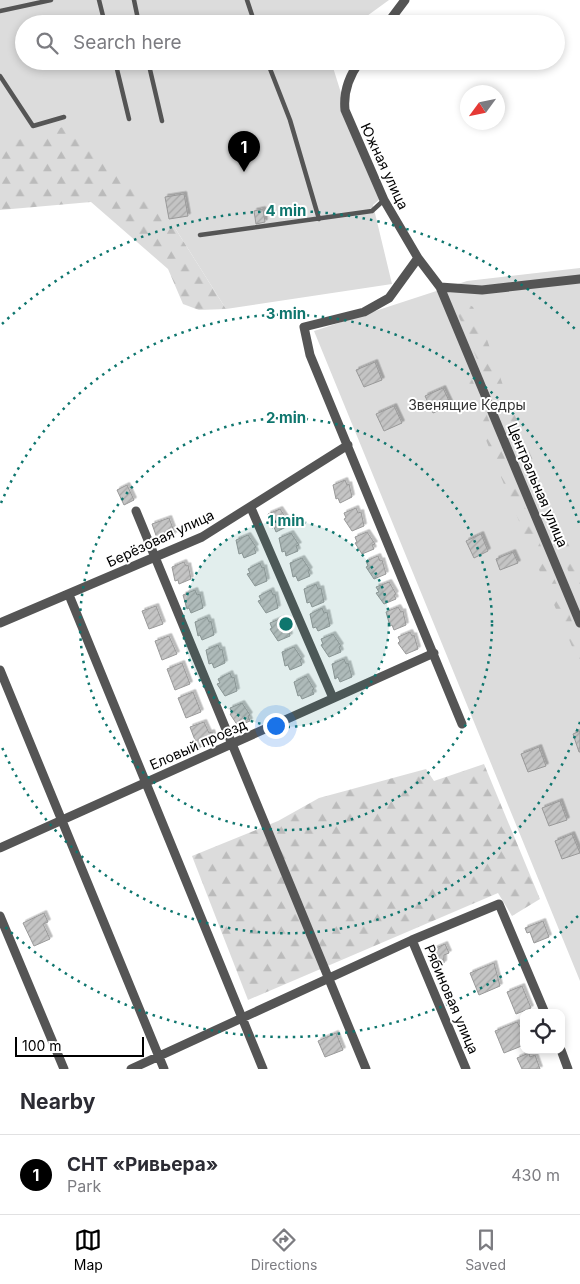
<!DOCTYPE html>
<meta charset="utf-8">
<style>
body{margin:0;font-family:Inter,sans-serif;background:#f7f7f7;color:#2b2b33}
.controls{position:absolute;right:15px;bottom:15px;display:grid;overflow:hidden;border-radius:10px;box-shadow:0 2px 8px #0003}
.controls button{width:45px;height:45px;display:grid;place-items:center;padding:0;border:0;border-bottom:1px solid #e1e1e2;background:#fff;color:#2b2b33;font:25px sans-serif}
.compass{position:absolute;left:460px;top:85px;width:45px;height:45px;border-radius:50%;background:#fff;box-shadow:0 2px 8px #0003;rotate:237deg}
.scale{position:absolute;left:15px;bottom:12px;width:129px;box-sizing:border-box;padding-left:5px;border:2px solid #000;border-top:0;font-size:14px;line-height:18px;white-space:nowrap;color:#000;-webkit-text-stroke:4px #fff;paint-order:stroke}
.you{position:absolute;left:275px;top:725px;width:18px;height:18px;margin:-12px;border:4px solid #fff;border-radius:50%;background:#1a73e8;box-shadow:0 0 0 8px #1a73e833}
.badge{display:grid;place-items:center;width:32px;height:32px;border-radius:50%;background:#000;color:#fff;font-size:16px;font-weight:700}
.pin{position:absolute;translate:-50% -41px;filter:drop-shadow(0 1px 2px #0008)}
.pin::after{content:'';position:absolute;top:26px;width:18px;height:15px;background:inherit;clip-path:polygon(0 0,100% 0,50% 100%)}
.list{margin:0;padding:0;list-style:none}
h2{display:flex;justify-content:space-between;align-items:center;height:65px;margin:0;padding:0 20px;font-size:21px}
h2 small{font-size:16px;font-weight:400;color:#7c7c81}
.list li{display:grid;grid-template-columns:32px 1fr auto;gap:15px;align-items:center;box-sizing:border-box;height:80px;padding:0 20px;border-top:1px solid #e1e1e2}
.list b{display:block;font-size:19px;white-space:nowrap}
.list p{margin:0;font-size:16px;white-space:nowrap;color:#7c7c81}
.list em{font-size:16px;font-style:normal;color:#7c7c81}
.icon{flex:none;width:28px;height:28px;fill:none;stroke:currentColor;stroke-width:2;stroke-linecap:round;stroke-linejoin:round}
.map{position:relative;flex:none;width:580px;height:1069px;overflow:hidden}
.search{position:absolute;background:#fff;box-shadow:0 2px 8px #0003;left:15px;right:15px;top:15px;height:55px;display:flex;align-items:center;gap:12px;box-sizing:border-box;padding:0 18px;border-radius:28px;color:#7c7c81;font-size:19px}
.sheet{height:145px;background:#fff}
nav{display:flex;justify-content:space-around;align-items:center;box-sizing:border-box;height:70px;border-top:1px solid #e1e1e2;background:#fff;font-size:14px;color:#7c7c81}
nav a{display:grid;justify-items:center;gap:2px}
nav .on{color:#000}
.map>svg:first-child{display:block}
.green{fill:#dcdcdc}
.forest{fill:url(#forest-firs)}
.building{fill:url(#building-hatch);stroke:#999;filter:url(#shadow)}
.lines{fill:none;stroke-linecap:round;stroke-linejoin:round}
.service{stroke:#555;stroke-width:4.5}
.minor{stroke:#555;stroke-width:9}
.ring{fill:none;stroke:#0f766e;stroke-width:2.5;stroke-dasharray:2.5 5}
.labels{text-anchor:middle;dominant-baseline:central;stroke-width:4;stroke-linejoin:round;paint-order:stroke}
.street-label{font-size:14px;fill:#000;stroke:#fff}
.park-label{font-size:14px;fill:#333;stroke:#fff}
.centre{fill:#0f766e;stroke:#fff;stroke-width:2.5}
.ring-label{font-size:15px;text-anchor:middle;font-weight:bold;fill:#0f766e;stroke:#fff;stroke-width:4;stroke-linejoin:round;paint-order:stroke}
</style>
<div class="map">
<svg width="580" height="1069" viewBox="0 0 580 1069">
<defs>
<pattern id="forest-firs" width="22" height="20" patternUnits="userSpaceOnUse" patternTransform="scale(1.25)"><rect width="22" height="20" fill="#dcdcdc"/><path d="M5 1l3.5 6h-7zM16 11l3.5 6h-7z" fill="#bbb"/></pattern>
<pattern id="building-hatch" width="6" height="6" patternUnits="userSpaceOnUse" patternTransform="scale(1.25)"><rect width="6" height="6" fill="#c4c4c4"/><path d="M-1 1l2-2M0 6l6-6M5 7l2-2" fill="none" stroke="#a7a7a7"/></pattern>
<filter id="shadow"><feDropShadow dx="2.5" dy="-2.5" stdDeviation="0" flood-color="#0004"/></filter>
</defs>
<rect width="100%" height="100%" fill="#fff"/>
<!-- green -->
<path class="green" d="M0,0H389L356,24H24V61H331L356,141L380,199L373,205L392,284L226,309L175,228L0,145Z
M580,268V981L314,331L467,281Z"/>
<!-- forest -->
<path class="forest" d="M63,127L90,144L175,228L226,309L199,310L183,304L168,269L91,202L0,210V145Z
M465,302L473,307L484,331L505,391L559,524L580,569V598L456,310Z
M464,370L469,372L580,641V665L534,558L462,381Z
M484,764L540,899L512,916L498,893L248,1000L192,856L278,821L319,798L426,769L434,781Z"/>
<!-- building -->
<path class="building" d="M184,194L188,216L169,219L165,197Z
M263,209L265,222L256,224L254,211Z
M375,362L382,380L364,387L356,370Z
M443,388L451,405L433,413L425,396Z
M394,406L402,423L384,431L376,414Z
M345,480L347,485L349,484L352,497L340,503L338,498L336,499L333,485Z
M127,485L134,500L124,505L117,490Z
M356,508L358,513L361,512L364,526L352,531L344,519L346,518L344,513Z
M280,509L288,521L286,522L288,526L276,532L274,527L272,528L268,514Z
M169,518L175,534L158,541L152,524Z
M367,532L375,544L372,545L374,549L362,554L355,543L357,542L355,537Z
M291,533L299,545L296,546L298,551L286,556L285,551L282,552L279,538Z
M481,534L488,551L474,558L466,541Z
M248,535L256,547L254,548L256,553L244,558L242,553L239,554L236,540Z
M513,552L518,563L500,570L496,559Z
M378,556L380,561L382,560L386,574L374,579L366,567L368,566L366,561Z
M302,558L310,570L308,571L310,576L298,581L296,576L293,577L290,563Z
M184,562L186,566L188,565L191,579L179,584L178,580L175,581L172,567Z
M260,563L262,568L264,567L267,581L255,586L247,574L250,573L248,569Z
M389,582L396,594L394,595L396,599L384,604L376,593L379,592L376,587Z
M316,584L318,589L321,588L324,602L312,607L310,602L307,603L304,589Z
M195,590L197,595L200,594L203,608L191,613L189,608L187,609L183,595Z
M271,590L273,595L275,594L278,608L266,613L258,601L261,600L259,596Z
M156,606L163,624L149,629L142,611Z
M398,607L401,612L403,611L406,625L394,630L392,625L390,626L386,612Z
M322,608L324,613L327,612L330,626L318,631L316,627L313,628L310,614Z
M207,617L209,622L211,621L214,635L202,640L200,635L198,636L195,622Z
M282,618L284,623L287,622L290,636L278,641L270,629L272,628L270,623Z
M410,632L412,636L414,635L418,649L406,654L398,643L400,641L398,637Z
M333,634L341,646L339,647L341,652L329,657L321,645L323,644L321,639Z
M169,636L177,654L162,660L155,641Z
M218,645L220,650L222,649L225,663L214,668L212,663L209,664L206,650Z
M294,647L302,659L300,660L302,665L290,670L288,665L285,666L282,652Z
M344,659L346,664L348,663L352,677L340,682L338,677L335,679L332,664Z
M182,663L190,684L175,690L167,669Z
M230,673L232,678L234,677L237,691L225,696L217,684L220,683L218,679Z
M306,676L314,689L312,690L314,694L302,699L300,695L298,696L294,682Z
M193,692L201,712L186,718L178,698Z
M242,703L250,715L248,716L250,721L238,726L230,714L232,713L230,708Z
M204,722L209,733L212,732L215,741L198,748L190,727Z
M580,731V752H579L573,734Z
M539,747L546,766L528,772L521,754Z
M560,801L567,820L549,826L542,808Z
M572,834L580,853L562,859L555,841Z
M44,913L48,922L43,924L50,939L34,946L23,923Z
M543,921L549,937L534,943L530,932L527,933L525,928Z
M445,944L449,953L444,955V963L435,967L429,951Z
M494,963L500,986L479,995L470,973Z
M522,986L531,1008L516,1014L507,992Z
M517,1022L524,1033V1045L504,1053L495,1031Z
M336,1033L343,1050L325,1057L318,1041Z
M529,1053L530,1057L535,1055L540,1069H522L517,1058Z"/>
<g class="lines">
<!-- service -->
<path class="service" d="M99,0L105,24
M134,0L139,24
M247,0L255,24
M0,11L51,0
M115,61L129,119
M148,61L162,121
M267,61L290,120L319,219
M0,76L33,126L64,117
M200,235L372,211L384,200"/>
<!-- minor -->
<path class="minor" d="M387,24L405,0
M360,61C349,76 343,91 345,110L384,200L418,258L440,287L580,623
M418,258L389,298L364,312L304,327L310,355L462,724
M440,287L482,290L580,279
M251,508L333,698
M136,511L366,1069
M69,595L263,1069
M0,623L202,537L348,445
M0,670L164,1069
M0,848L434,653
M0,916L64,1069
M412,940L466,1069
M561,1050L568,1069
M131,1069L412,940L499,904L545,1013"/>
</g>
<!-- distance rings -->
<circle cx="286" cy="624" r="103" fill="#0f766e" fill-opacity=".12"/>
<g class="ring">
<circle cx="286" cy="624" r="103"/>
<circle cx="286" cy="624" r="206"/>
<path d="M580 722A310 310 0 0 1 1 745M1 503A310 310 0 0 1 580 526"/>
<path d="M578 916A413 413 0 0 1 2 924M2 324A413 413 0 0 1 578 332"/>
</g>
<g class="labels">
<!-- street labels -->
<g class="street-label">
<text transform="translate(385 166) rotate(65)">Южная улица</text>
<text transform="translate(538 485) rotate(67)">Центральная улица</text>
<text transform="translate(160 538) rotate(-25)">Берёзовая улица</text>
<text transform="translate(198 744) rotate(-24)">Еловый проезд</text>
<text transform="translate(452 999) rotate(67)">Рябиновая улица</text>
</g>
<!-- park labels -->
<g class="park-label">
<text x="467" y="404">Звенящие Кедры</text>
</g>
</g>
<circle cx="286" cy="624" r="8" class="centre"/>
<g class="ring-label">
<text x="286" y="216">4 min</text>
<text x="286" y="319">3 min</text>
<text x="286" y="423">2 min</text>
<text x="286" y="526">1 min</text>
</g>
</svg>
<div class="controls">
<button><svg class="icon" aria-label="locate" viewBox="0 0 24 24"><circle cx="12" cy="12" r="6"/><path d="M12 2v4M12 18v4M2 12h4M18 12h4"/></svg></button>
</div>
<svg class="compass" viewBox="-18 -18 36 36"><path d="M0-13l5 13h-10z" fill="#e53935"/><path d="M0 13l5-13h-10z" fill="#7c7c81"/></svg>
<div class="scale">100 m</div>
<div class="you"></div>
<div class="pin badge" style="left:244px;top:172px">1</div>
<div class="search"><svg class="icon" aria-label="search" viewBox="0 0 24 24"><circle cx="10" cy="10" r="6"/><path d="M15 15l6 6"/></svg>Search here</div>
</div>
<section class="sheet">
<h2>Nearby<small></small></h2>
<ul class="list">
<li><span class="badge">1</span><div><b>СНТ «Ривьера»</b><p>Park</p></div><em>430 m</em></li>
</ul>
</section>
<nav>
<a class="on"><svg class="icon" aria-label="map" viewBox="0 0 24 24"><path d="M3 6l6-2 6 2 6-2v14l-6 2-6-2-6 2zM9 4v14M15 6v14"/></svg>Map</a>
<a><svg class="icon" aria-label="directions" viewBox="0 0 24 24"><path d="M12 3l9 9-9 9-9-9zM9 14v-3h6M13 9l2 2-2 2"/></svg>Directions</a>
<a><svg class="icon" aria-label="saved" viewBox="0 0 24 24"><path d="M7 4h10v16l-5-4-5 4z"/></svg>Saved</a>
</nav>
